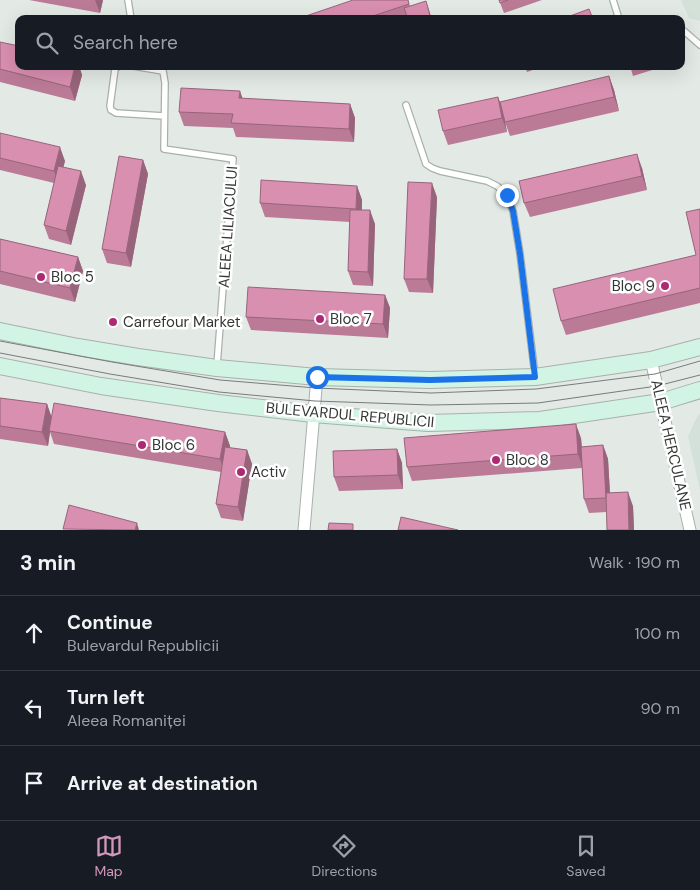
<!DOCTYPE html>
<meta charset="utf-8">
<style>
body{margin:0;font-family:"DM Sans",sans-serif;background:#242831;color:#f1f3f6}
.stop{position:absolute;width:15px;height:15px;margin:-11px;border:4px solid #1a73e8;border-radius:50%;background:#fff}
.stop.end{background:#1a73e8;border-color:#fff;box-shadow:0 1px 5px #0008}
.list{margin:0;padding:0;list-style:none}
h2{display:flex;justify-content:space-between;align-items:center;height:65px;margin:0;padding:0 20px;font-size:21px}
h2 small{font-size:16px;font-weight:400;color:#9ea1a6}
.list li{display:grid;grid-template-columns:32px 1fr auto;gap:15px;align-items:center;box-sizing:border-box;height:75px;padding:0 20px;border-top:1px solid #363941}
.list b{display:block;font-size:19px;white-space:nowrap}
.list p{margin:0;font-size:16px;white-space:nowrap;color:#9ea1a6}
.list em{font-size:16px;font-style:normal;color:#9ea1a6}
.icon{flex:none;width:28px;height:28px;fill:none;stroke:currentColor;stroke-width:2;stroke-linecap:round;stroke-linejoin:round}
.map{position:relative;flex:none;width:700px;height:530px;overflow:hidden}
.search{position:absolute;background:#171b24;box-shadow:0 5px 20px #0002;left:15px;right:15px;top:15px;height:55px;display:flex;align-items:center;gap:12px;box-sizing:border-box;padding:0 18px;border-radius:10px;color:#9ea1a6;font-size:19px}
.sheet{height:290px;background:#171b24}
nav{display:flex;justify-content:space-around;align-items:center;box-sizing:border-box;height:70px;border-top:1px solid #363941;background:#171b24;font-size:14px;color:#9ea1a6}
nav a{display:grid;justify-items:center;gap:2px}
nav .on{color:#d298bb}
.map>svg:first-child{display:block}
.built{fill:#d3e1d9}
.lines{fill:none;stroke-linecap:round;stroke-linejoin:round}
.lane-casing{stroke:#a9b0ac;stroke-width:8}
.street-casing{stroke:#a9b0ac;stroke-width:13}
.secondary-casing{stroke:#a9b0ac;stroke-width:18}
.lane{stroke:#fff;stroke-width:5.5}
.street{stroke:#fff;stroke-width:11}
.secondary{stroke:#d2f4e4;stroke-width:16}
.tram{stroke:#777c79;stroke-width:1}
.wall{fill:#bb7b97}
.shaded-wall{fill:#98647b}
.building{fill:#d98fb0;stroke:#98647b}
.route{stroke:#1a73e8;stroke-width:6}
.poi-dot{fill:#ad2973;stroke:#fff;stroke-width:2}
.labels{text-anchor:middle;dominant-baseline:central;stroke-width:5;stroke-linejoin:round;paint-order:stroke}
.street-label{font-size:15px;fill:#343736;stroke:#fff}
.poi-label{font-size:15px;fill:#343736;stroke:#fff;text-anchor:start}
</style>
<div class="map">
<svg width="700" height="530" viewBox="0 0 700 530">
<rect width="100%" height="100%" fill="#e3eae6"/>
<!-- built -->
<path class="built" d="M681,0H700V21L689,18Z
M700,414V490L688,436L698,415Z"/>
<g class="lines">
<defs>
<path id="lane" d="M128,0L131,19
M613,0L619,19
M681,32L684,31L700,45
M119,66L115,69L110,106L111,110L116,113L164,116
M133,66L163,71L165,83L164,149L233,159L217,365
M406,105L426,164L432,168L440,171L487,181L497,186L507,195L513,211L520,254L535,375"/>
<path id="street" d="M651,360L690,530
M304,530L317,377"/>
<path id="secondary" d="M0,331L78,347L138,357L217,368L317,377L430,380L535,377L651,360L700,347
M0,366L101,386L218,403L313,414L428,423L540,420L661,402L700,390"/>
</defs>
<!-- lane casing -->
<use href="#lane" class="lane-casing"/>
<!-- street casing -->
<use href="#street" class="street-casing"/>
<!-- secondary casing -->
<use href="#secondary" class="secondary-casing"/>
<!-- lane -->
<use href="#lane" class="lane"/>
<!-- street -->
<use href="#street" class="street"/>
<!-- secondary -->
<use href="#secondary" class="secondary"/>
<!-- tram -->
<path class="tram" d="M0,341L112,362L220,380L316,388L431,393L536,389L655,374L700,361
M0,353L110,374L219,392L315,401L431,405L538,403L657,386L700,375"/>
</g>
<!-- wall -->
<path class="wall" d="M29,0H103L100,13Z
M408,0L410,6L426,1L432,19H297Z
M499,0H542L504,13Z
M0,42L19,66H79L82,75L75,101L0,82Z
M525,66H544L527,72Z
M630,66H665L633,76Z
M609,76L614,90L619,111L510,136L505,122L503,112L507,132L448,145L443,131L498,97L503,110Z
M242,99L350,104L355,118L354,142L236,137L233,128L184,126L179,112Z
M0,133L65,161L63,167L86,185L71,245L49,239L44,225L54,183L0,170Z
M143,160L148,174L131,267L107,263L102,249Z
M642,168L647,190L530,217L524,203Z
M357,186L362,200V210L375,224L373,286L353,285L348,271L350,222L265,217L260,203Z
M437,197L433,293L409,292L404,279Z
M700,209V303L566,335L561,321L696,255Z
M0,239L78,257L83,271L75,302L0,284Z
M385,295L390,308L388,338L251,330L246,317Z
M0,398L47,404L51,417L225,432L230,446V448L247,450L252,464L243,521L221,518L216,504L221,472L54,444L50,432L48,446L0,439Z
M581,438L582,447L603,445L608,459L610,493L633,506L634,530H607V512L589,513L584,499L582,468L412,481L407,467Z
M397,449L402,463L403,489L339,491L334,477Z"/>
<!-- shaded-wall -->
<path class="shaded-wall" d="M95,0H103L100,13Z
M75,66H79L82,75L75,101L70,87Z
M609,76L614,90L619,111L614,97Z
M240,91L245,105L239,98Z
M498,97L503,111L507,132L502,118Z
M350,104L355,118L354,142L349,129Z
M60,147L65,161L59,185L54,171Z
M637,154L642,168L647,190L642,176Z
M143,160L148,174L131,267L126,253Z
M81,171L86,185L71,245L66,231Z
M432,183L437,197L433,293L427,279Z
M357,186L362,200L361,222L356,209Z
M370,210L375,224L373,286L368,272Z
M78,257L83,271L75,302L70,288Z
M385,295L390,308L388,338L383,324Z
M47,404L52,418L48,446L42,432Z
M576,424L581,438L583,468L578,454Z
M225,432L230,446L225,473L220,459Z
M603,445L608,459L611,512L606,498Z
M397,449L402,463L403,489L398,475Z
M247,450L252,464L243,521L238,507Z
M628,492L633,506L634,530H629Z
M137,523L139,530H135Z"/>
<!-- building -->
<path class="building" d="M353,0H408L409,4L364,19H297Z
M499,0H508L500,3Z
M426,1L431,19H408L404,8Z
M589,9L593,19H562Z
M0,42L19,46V66H75L70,87L0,69Z
M609,76L614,97L505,122L500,102Z
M181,88L240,91L239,98L350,104L349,129L231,123L233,114L179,112Z
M498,97L502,118L443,131L438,110Z
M0,133L60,147L54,171L0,158Z
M637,154L642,176L524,203L519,181Z
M119,156L143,160L126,253L102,249Z
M58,166L81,171L66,231L44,225Z
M261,180L357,186L356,209L260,203Z
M408,182L432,183L427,279H404Z
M700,209V288L561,321L553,289L696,255L686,212Z
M350,210H370L368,272L348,271Z
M0,239L78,257L70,288L0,271Z
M248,287L385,295L383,324L246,317Z
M0,398L47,404L42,432L0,426Z
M54,403L225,432L220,459L49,431Z
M576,424L578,454L407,467L404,438Z
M603,445L606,498L584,499L581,447Z
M225,447L247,450L238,507L216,504Z
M397,449L398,475L334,477L333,451Z
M628,492L629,530H607L606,493Z
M69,505L137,523L135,530L63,529Z
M401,517L458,530H398Z
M329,523L353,524V530H328Z"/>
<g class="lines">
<!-- route -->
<path class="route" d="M317,377L430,380L535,377L520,254L513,211L507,195"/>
</g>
<!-- markers -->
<g class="poi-dot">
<circle cx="41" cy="277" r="5"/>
<circle cx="665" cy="286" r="5"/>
<circle cx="320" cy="319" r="5"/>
<circle cx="113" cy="322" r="5"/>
<circle cx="142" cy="445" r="5"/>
<circle cx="496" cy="460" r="5"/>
<circle cx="241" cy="472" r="5"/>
</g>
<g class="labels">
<!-- street labels -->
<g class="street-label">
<text transform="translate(228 227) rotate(-86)">ALEEA LILIACULUI</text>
<text transform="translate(350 415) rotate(5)">BULEVARDUL REPUBLICII</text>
<text transform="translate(671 445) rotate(77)">ALEEA HERCULANE</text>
</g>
<!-- poi labels -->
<g class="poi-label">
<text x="51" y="277">Bloc 5</text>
<text x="655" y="286" text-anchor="end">Bloc 9</text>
<text x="330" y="319">Bloc 7</text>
<text x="123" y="322">Carrefour Market</text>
<text x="152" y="445">Bloc 6</text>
<text x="506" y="460">Bloc 8</text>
<text x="251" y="472">Activ</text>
</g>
</g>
</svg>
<div class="stop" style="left:317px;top:377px"></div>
<div class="stop end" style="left:507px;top:195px"></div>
<div class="search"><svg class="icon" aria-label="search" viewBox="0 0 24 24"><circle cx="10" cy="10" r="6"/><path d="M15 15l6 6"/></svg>Search here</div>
</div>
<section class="sheet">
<h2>3 min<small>Walk · 190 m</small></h2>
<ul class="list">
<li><svg class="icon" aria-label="ahead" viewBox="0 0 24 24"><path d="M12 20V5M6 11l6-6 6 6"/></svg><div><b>Continue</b><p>Bulevardul Republicii</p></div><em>100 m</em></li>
<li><svg class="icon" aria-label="left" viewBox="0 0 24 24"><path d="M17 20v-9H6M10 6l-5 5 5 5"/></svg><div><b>Turn left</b><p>Aleea Romaniței</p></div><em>90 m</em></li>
<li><svg class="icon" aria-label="arrive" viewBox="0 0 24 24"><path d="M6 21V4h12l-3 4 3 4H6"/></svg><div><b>Arrive at destination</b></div></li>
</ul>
</section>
<nav>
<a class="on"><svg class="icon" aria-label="map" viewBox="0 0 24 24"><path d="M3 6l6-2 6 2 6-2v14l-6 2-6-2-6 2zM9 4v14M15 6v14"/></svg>Map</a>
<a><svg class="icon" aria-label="directions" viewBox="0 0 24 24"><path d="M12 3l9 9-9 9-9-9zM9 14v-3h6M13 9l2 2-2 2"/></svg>Directions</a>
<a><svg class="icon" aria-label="saved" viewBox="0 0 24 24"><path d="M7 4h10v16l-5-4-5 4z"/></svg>Saved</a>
</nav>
